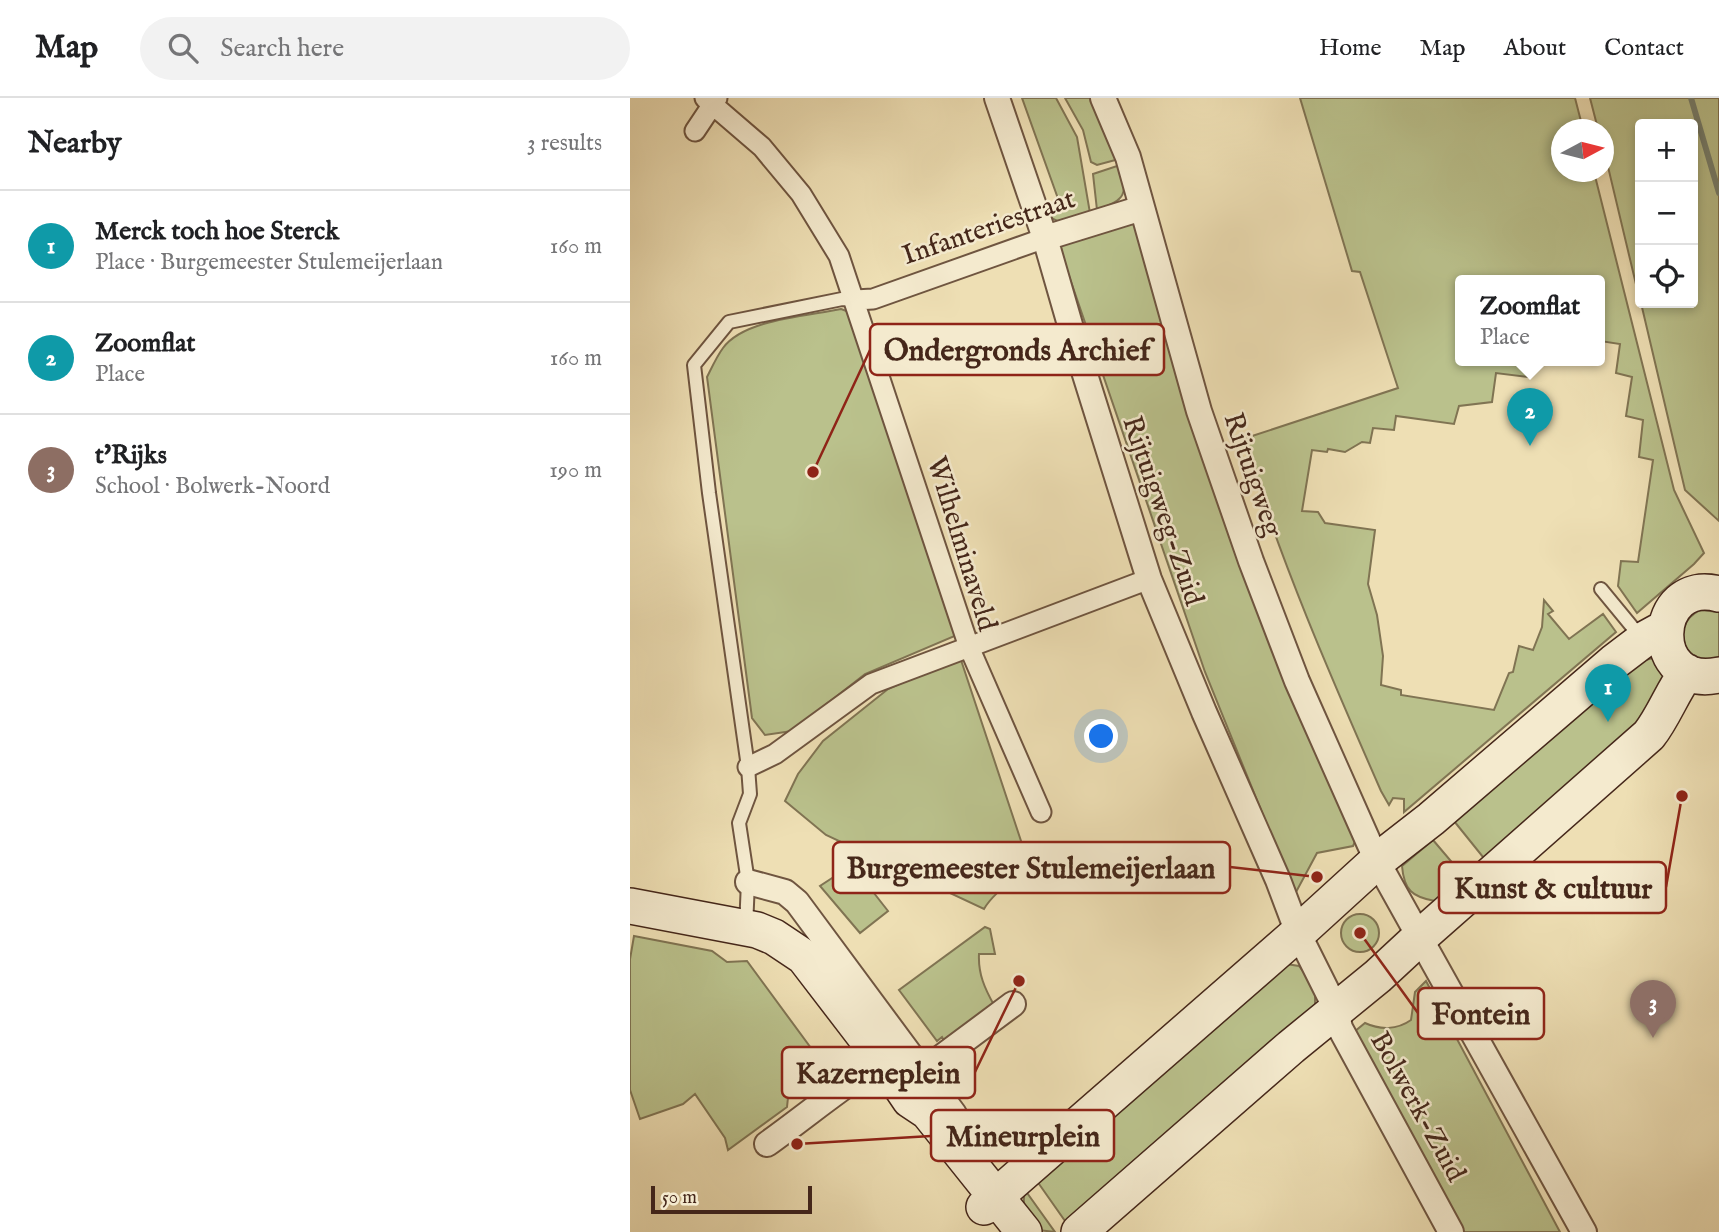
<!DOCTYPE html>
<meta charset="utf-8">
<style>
body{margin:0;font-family:"IM FELL English",serif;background:#f2f2f2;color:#202124}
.controls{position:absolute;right:21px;top:21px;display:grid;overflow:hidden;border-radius:7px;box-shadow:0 4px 10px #0003}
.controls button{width:63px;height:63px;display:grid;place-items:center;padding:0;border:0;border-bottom:2px solid #e0e0e0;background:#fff;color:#202124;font:35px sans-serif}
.compass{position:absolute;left:921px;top:21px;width:63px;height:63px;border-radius:50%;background:#fff;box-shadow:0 4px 10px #0003;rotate:83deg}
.scale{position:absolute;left:21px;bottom:18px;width:161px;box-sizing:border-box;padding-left:7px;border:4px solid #45271a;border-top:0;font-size:19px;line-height:24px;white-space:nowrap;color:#45271a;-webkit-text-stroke:5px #f4eace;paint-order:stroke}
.you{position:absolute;left:472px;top:639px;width:24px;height:24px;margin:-18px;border:5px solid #fff;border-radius:50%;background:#1a73e8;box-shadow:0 0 0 10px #1a73e833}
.badge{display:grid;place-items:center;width:46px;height:46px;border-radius:50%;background:#8f2418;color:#fff;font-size:23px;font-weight:700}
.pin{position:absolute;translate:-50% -58px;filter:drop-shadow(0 2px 4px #0008)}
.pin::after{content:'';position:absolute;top:37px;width:24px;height:21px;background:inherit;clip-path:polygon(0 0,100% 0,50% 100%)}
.popup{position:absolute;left:825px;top:177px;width:150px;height:91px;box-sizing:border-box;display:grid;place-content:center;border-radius:7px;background:#fff;filter:drop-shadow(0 2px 5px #0005);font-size:23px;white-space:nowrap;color:#757577}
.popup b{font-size:26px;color:#202124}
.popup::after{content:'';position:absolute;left:50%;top:100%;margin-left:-14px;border:14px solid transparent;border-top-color:#fff}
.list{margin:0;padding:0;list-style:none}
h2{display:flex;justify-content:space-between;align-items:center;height:91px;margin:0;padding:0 28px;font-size:30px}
h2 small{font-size:23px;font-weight:400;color:#757577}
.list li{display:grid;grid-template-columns:46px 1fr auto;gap:21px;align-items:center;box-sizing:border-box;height:112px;padding:0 28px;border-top:2px solid #e0e0e0}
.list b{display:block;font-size:26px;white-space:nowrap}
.list p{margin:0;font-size:23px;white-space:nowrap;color:#757577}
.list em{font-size:23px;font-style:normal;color:#757577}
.icon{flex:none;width:38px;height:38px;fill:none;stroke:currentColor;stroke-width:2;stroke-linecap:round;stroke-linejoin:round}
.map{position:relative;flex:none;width:1089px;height:1134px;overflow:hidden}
header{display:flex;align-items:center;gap:42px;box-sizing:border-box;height:98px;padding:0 35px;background:#fff;border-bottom:2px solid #e0e0e0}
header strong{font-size:33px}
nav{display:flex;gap:38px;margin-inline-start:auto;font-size:24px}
.search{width:490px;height:63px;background:#f2f2f2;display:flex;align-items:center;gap:18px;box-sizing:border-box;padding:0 24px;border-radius:38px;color:#757577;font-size:26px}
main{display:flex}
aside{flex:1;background:#fff}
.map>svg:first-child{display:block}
.green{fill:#bac18c;stroke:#807453;stroke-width:2}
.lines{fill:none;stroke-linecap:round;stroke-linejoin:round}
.stream{stroke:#778170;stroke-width:6}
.service-casing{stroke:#6f5540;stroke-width:16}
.pedestrian-casing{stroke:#6f5540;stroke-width:23}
.minor-casing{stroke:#6f5540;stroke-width:28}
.secondary-casing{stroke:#45271a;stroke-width:38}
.service{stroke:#f4eace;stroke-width:12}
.pedestrian{stroke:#f4eace;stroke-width:19}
.minor{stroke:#f4eace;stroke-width:24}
.secondary{stroke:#f4eace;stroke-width:35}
.labels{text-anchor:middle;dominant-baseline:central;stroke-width:5;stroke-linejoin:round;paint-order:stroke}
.street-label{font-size:28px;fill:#45271a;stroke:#f4eace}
.leader{fill:none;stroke:#8f2418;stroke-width:2.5}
.callout-dot{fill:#8f2418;stroke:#f4eace;stroke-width:2.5}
.callout{fill:#f4eace;stroke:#8f2418;stroke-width:2.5}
.callout-label{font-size:30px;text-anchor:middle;font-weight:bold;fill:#45271a}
</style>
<header>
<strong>Map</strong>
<div class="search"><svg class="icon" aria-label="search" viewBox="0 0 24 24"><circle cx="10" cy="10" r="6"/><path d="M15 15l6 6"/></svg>Search here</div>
<nav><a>Home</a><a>Map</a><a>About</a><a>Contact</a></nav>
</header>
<main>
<aside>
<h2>Nearby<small>3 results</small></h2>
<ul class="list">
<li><span class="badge" style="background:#0f9aa8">1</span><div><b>Merck toch hoe Sterck</b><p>Place · Burgemeester Stulemeijerlaan</p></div><em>160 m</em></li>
<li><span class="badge" style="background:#0f9aa8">2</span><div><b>Zoomflat</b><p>Place</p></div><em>160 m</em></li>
<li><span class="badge" style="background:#8d6e63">3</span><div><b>t'Rijks</b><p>School · Bolwerk-Noord</p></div><em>190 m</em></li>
</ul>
</aside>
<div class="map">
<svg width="1089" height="1134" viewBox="0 0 1089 1134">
<rect width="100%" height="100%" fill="#eedfb4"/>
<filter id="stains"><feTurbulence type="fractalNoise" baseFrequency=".00286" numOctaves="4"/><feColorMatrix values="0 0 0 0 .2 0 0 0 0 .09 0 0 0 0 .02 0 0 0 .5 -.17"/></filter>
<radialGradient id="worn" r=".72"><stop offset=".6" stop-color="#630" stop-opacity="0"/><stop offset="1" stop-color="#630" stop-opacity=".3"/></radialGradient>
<!-- green -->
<path class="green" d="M392,0H426L447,39L460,115C445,120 428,131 417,115L420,111L431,109Z
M435,0H468L489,61L467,67L461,64L453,32Z
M670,0H945L953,31L932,32V74H964L1044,392L1074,455L1064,466L1007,515L988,488L991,463L1008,464L1023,362L1009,359L1013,322L996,318L1002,279L986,275L990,246L970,243V182H830V262H901L898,279L866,275L862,304L829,308L824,326L766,318L764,332L743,330L740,345L732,344L715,354L698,351L697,354L682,352L672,413L688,414L695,425L745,432L738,486L747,517L753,558L751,587L771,592V597L864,612L879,575L883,574L889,548L903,552L912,529L914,502L923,513L918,516L939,541L973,516L986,534L774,714V701L763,700L759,707L751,693C700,577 650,462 613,341L768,290L730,174L722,173Z
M960,0H1089V423L1055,392L1011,205H1063V26H1010V203L974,52V32L968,31Z
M490,67C498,96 496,102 467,112L463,76Z
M505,124L728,737L723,748L687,755L665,796L575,574L427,143Z
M211,211L222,215L327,537L235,576L162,633L135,637L122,620L77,279C82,269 87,258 93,250C114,221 178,218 211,211Z
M1070,512L1089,514V559C1055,571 1038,528 1070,512Z
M1029,558L1039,573L1020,615L857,764L824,723L1003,566Z
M330,559L399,767C386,780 363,795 354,811L196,737L155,703L168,676L193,643L258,591Z
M803,742L837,782L805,803C782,799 774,792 772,768Z
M222,767L258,813L230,835L190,788Z
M711 835a19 19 0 1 1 38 0a19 19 0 1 1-38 0Z
M355,829L360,831L365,856H349C348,876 355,891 364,907L315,945L312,939L307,943L269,892Z
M4,838L82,853L97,864L117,863L192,965L159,990L157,1009L98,1052L95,1040L65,996L53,1006L10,1021L0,992V861Z
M643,864L669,868L685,889V922L440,1130L402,1076Z
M796,883L930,1134H834L724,934L735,925C750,932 767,932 781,922L785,894Z
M395,1092L425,1134L408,1132C397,1118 391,1110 395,1092Z"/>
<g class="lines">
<!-- stream -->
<path class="stream" d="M1061,0L1089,95"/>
<defs>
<path id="service" d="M971,491L1013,542
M116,829L118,784L109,725L120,696L118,669L79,395L64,267L99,224L212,201L225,202"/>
<path id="pedestrian" d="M75,0L132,49L171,96L209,158L339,549L241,586L145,656L118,669
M65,33L87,0
M225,202L243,201L415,140
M411,714L339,549L519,481"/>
<path id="minor" d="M367,0L415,140L447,251L519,481L574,614L648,782L668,835L706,911L710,930L821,1134
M473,0L498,59L569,313L621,463L667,583L747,763L954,1134
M415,140L512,110
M118,784L155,794L167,804L324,1016L330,1051
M293,973L383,906
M137,1046C176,1018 213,987 253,962"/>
<path id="secondary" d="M1089,496C1020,478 1016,593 1089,577
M0,808L127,832L144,839L174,859L253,962L280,1002L298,1014L394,1134
M354,1109L668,835L747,763L801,721L984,564L1013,542L1035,530
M449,1134L661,949L748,878L789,840L1019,637C1034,618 1042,594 1057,574"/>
</defs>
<!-- service casing -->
<use href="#service" class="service-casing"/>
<!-- pedestrian casing -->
<use href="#pedestrian" class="pedestrian-casing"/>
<!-- minor casing -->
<use href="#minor" class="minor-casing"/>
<!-- secondary casing -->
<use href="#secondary" class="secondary-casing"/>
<!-- service -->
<use href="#service" class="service"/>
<!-- pedestrian -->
<use href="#pedestrian" class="pedestrian"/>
<!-- minor -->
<use href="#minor" class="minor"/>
<!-- secondary -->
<use href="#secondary" class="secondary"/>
</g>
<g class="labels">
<!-- street labels -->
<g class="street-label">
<text transform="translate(359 130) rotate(-19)">Infanteriestraat</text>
<text transform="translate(622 377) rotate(71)">Rijtuigweg</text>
<text transform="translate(532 413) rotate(71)">Rijtuigweg-Zuid</text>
<text transform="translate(331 446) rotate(73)">Wilhelminaveld</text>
<text transform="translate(787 1009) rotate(61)">Bolwerk-Zuid</text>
</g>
</g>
<!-- callouts -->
<path class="leader" d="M183 374L240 252M687 779L600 769M1052 698L1036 789M730 835L788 915M389 883L345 974M167 1046L301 1038"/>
<g class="callout-dot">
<circle cx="183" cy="374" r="7"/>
<circle cx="687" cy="779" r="7"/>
<circle cx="1052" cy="698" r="7"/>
<circle cx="730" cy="835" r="7"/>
<circle cx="389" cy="883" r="7"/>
<circle cx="167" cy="1046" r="7"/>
</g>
<g class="callout">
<rect x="240" y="226" width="294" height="51" rx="7"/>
<rect x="203" y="744" width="397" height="51" rx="7"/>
<rect x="809" y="764" width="227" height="51" rx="7"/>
<rect x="788" y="890" width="126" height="51" rx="7"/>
<rect x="152" y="949" width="193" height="51" rx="7"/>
<rect x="301" y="1012" width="183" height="51" rx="7"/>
</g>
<g class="callout-label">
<text x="387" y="262">Ondergronds Archief</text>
<text x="401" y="780">Burgemeester Stulemeijerlaan</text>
<text x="923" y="800">Kunst &amp; cultuur</text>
<text x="851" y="926">Fontein</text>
<text x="248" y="985">Kazerneplein</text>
<text x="393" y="1048">Mineurplein</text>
</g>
<rect width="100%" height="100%" filter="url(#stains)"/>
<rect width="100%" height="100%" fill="url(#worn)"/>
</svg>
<div class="controls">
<button>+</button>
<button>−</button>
<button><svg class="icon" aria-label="locate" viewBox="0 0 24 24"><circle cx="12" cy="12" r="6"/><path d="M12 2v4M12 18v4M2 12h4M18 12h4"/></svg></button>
</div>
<svg class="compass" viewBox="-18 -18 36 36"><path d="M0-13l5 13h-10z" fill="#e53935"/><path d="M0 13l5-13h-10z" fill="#757577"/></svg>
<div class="scale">50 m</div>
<div class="you"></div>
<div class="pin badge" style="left:978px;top:624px;background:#0f9aa8">1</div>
<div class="pin badge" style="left:900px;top:348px;background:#0f9aa8">2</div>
<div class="popup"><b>Zoomflat</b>Place</div>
<div class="pin badge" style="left:1023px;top:940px;background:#8d6e63">3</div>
</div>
</main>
